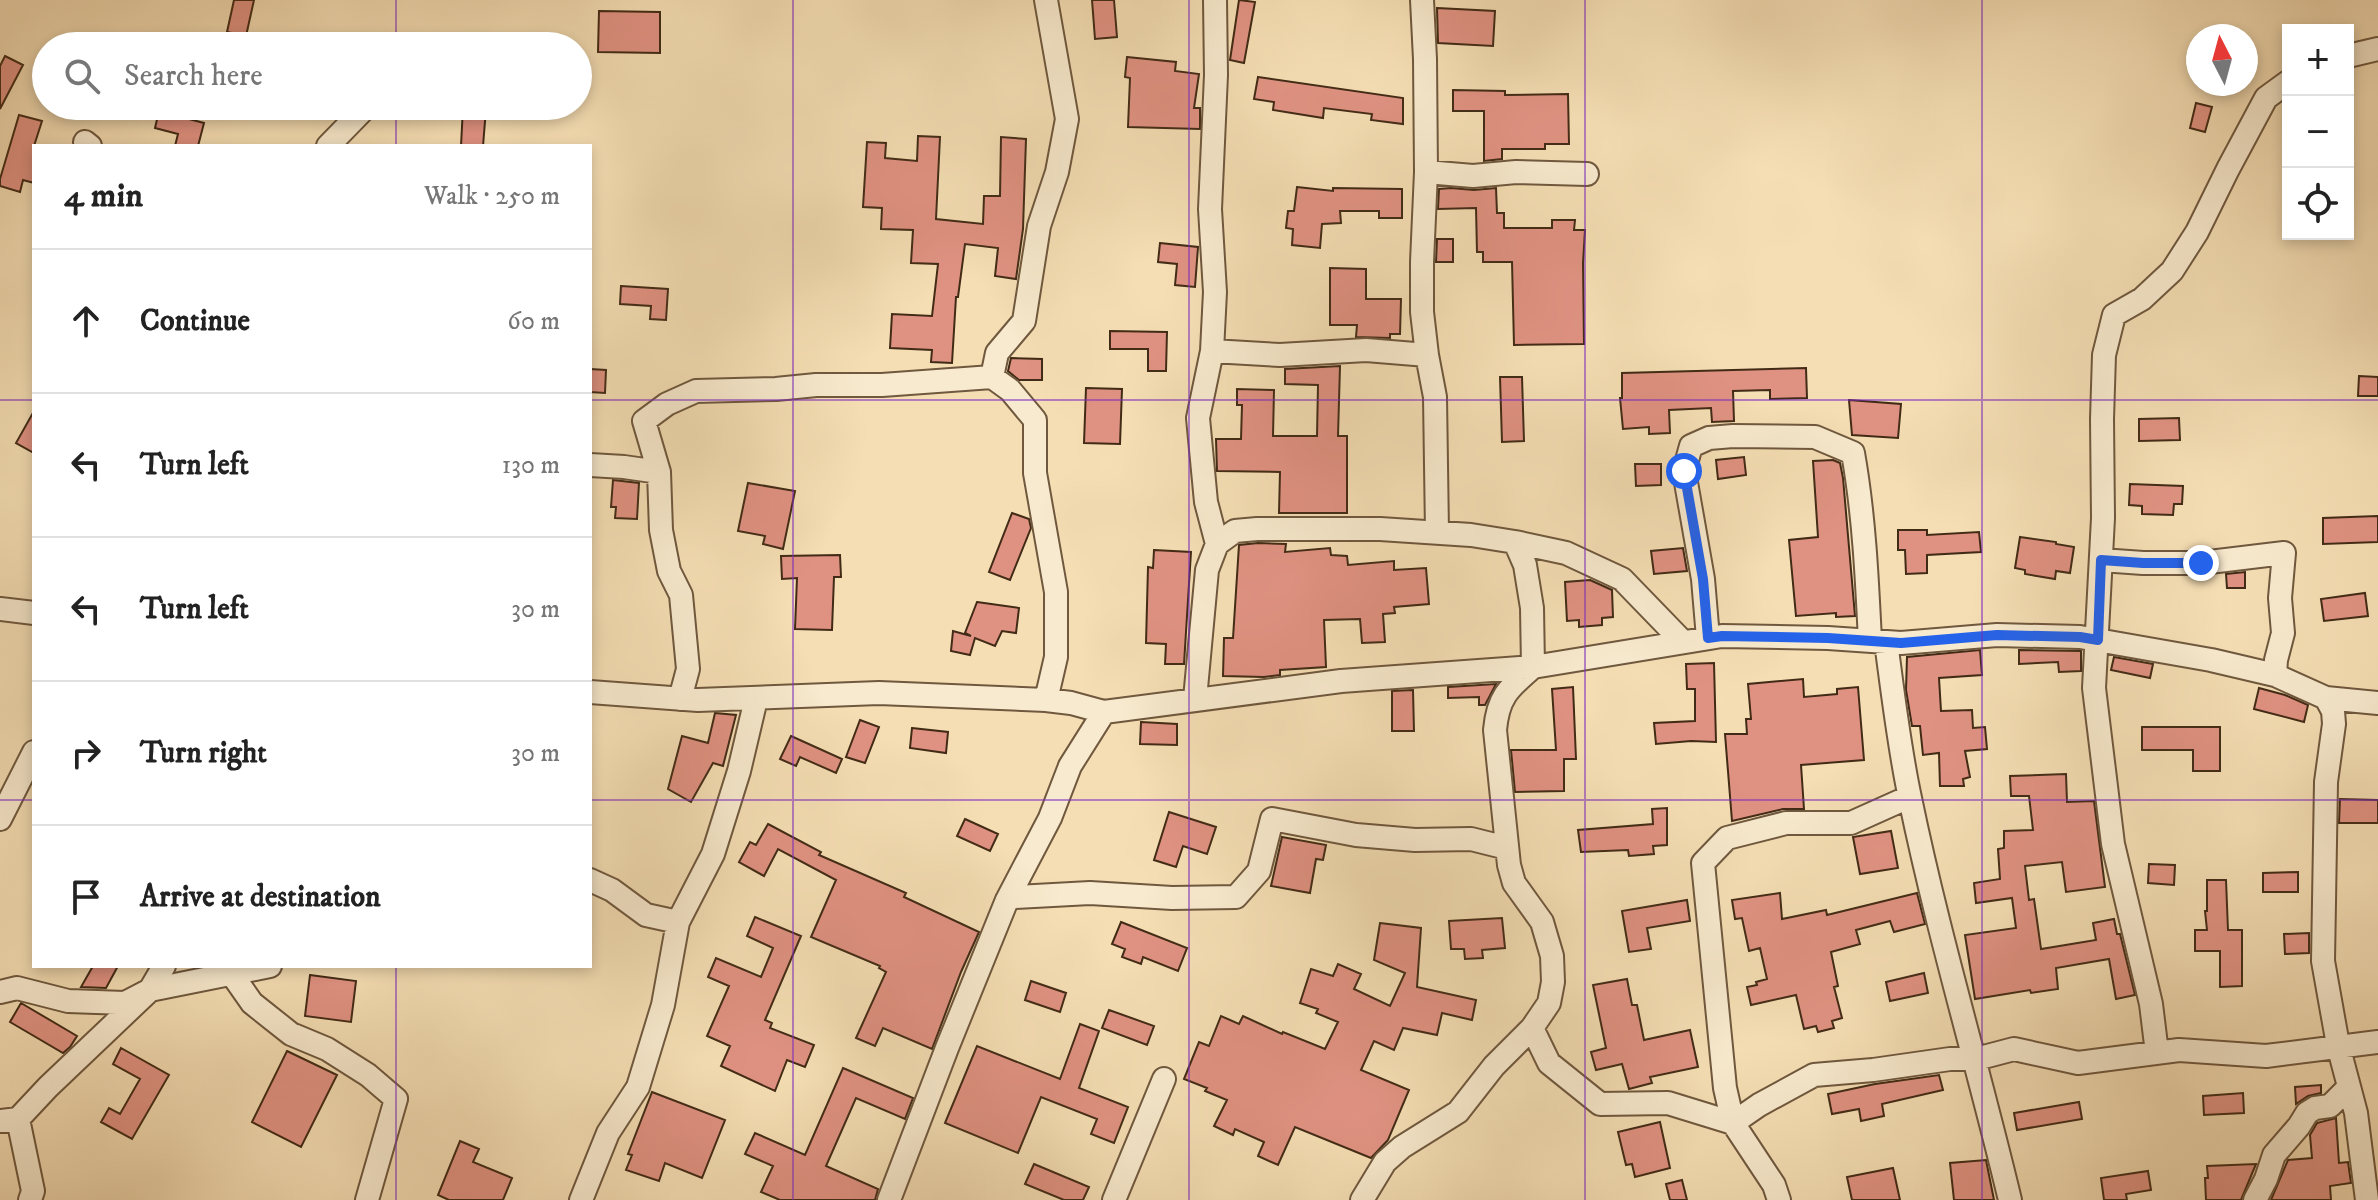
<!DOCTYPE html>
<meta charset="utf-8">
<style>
body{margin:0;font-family:"IM FELL DW Pica",serif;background:#f2f2f2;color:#222}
.controls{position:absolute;right:24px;top:24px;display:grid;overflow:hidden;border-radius:0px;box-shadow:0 4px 12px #0003}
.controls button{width:72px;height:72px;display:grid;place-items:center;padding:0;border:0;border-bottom:2px solid #e0e0e0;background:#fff;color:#222;font:40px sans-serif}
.compass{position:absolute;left:2186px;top:24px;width:72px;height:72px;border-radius:50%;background:#fff;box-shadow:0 4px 12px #0003;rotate:354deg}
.stop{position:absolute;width:24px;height:24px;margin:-18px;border:6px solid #2563eb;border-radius:50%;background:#fff}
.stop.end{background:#2563eb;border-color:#fff;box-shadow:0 2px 8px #0008}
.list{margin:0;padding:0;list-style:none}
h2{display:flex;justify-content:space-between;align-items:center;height:104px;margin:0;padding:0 32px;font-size:34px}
h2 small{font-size:26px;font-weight:400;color:#767676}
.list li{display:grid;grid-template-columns:52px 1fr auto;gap:24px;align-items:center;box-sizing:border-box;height:144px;padding:0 32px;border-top:2px solid #e0e0e0}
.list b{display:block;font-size:30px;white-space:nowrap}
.list em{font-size:26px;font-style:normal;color:#767676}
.icon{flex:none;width:44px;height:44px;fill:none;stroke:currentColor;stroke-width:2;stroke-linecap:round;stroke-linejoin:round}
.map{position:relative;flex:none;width:2378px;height:1200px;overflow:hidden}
.search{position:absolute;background:#fff;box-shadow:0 4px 12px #0003;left:32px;top:32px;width:560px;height:88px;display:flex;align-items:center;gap:20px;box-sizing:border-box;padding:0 28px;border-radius:44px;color:#767676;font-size:30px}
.panel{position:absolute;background:#fff;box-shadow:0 4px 12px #0003;left:32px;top:144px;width:560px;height:824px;border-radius:0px}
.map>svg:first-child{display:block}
.building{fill:#e09282;stroke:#422b16;stroke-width:2}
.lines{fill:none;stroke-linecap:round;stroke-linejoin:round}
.street-casing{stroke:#6f583e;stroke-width:26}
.street{stroke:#f8eace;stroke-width:22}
.route{stroke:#2563eb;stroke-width:10}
.grid{fill:none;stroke:#7b2cbf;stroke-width:2;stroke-opacity:0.55}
</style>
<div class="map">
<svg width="2378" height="1200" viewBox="0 0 2378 1200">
<rect width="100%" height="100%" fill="#f5deb4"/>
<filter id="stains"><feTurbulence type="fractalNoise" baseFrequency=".0025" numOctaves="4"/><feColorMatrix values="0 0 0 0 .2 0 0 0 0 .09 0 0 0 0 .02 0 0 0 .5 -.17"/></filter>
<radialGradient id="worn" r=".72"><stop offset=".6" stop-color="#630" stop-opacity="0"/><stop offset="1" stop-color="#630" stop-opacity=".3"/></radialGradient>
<!-- building -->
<path class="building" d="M234,0H254L246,36L227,32Z
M1092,0H1114L1117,37L1095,39Z
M1239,0L1255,2L1244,63L1230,60Z
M1437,8L1495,11L1493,46L1438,43Z
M599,11L660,12V53L598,52Z
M5,56L23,65L0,109V66Z
M1127,57L1176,62L1175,71L1199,74L1194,108H1200V129L1128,127L1130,78L1125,77Z
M1258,77L1403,98V124L1371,120L1372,114L1324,108L1323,118L1273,110L1274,102L1254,99Z
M1453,90L1505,91V95L1568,94L1569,144H1545V149H1502V159L1484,161V111H1453Z
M2196,103L2212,107L2205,132L2190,128Z
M463,107L486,109L483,146H461Z
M159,111L204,123L198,146H175L178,134L155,128Z
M19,115L42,121L34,146V183L23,180L20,192L0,186V179Z
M918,136L940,137L936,219L983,224L984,196H1000L1001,137L1026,139L1023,229L1016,279L995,276L998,248L965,244L958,297H956L952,363L931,362L932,350L890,348L892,314L932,316L938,264L911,263L913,230L881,229L882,208L863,207L867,142L886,143L885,158L917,161Z
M1297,187L1333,191V188L1402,189V218H1379V211H1340L1341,223L1322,224L1320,248L1292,245L1293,229L1286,228L1288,211H1294Z
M1451,188L1474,190L1496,188L1497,213H1504V228H1552V220H1575L1574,230H1585L1583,263L1584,344L1514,345L1512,262H1483V252H1477L1476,208L1438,209L1439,189Z
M1437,239H1453V262H1436Z
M1160,243L1198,247L1195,287L1175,285L1177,264L1158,262Z
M1330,268L1366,269V299H1401L1400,334H1390V338L1356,337L1357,325H1330Z
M621,286L668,289L666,320L650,319L651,306L620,304Z
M1110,331L1167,332L1166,371H1148V349H1110Z
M1011,358L1042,359V380H1019L1008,371Z
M1340,366L1338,436H1347V513H1279L1280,472L1217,471L1216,439H1241L1242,405H1237V389L1274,390L1273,436H1317L1318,385L1285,384V369Z
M1806,368L1807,398L1770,399V390L1733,391L1734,421L1712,422L1711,408L1669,410L1670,433L1649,434V427L1623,429L1620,398H1622V373Z
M590,369L606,370L605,393L590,392Z
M2359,376L2378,377V396H2358Z
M1500,377H1522L1524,441L1502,442Z
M1086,388L1122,389L1120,444L1084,443Z
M1849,400L1901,404L1898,438L1852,435Z
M34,411V453L16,443Z
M2179,418L2180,440L2139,441V419Z
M1744,457L1746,475L1718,479L1716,460Z
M1833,460L1840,463L1843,478L1855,616L1836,617V613L1796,616L1789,540L1818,537L1813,461Z
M1635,464H1661V485L1636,486Z
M613,480L639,483L637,519L615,518L616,507H611Z
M748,483L795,491L783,549L763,544L765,536L738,531Z
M2130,484L2183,486L2182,504H2174L2173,515L2142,514V506L2129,505Z
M1012,513L1029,519L1031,528L1010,580L989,572Z
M2378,516V542L2323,544V518Z
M1898,530H1927V535L1979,532L1981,552L1927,555V573L1906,574L1905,550H1898Z
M2020,537L2056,542V544L2074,547L2070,573L2056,571L2055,579L2025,574V570L2015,568Z
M1258,543L1286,544L1285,552L1330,548L1331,555L1347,556L1348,565L1394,561V570L1426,568L1429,604L1394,607L1395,613L1383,614L1385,642L1362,643L1360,619L1324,620L1326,667L1280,670V675L1264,677L1223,676L1224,638H1233L1239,545Z
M1683,548L1687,571L1654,574L1651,551Z
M1154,550L1191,552L1184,664H1165L1166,644L1146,643L1148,567L1153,568Z
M840,555L841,577H834L832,630L795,629L797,578L782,579L781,556Z
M2245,572V588H2227L2226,574Z
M1590,580L1612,590L1613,617L1602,618V625L1579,627V620L1567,621L1565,582Z
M2365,593L2368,616L2324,621L2321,599Z
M977,602L1019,608L1016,633L1002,631L995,646L975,638L970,655L951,651L953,631L971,636L965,633Z
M1980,650L1982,675L1939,678L1941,711L1972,710L1973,728L1985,727L1987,749L1965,751L1970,777L1963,779L1964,786H1940L1939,753L1923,755L1920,726H1912L1906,690L1907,657Z
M2019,650L2081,651V671L2059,672L2058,662L2019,664Z
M2114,657L2153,664L2150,678L2111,670Z
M1714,663L1716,742L1691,741L1656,744L1654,723L1695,721V689H1687L1686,664Z
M1803,679L1804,697L1837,694V689L1858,687L1864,760L1801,765L1804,809H1783L1732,821L1725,734H1747L1746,719H1751L1748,684Z
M1496,684L1485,705H1479V697L1448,698V687Z
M1573,687L1576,759H1564V791L1515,792L1511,750H1556L1552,689Z
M2259,688L2285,695L2308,705L2304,722L2254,709Z
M1413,690L1414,731H1392V691Z
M715,713L736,715L723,766L713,763L691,802L668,789L682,736L708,743Z
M860,720L879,727L865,763L846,757Z
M1141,722L1177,724V745L1140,744Z
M2142,727H2220V771H2193V750H2142Z
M912,728L948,732L946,753L910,748Z
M791,736L842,759L836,773L800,757L796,766L780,759Z
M2066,774L2067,802L2094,801L2105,887L2066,892L2062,862L2025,866L2029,900L2034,899L2041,949L2096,940L2093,923L2114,919L2117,934H2120L2135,995L2116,999L2109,959L2056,968L2058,989L2031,993L2030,990L1975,999L1965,935L2016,928L2012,898L1976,903L1974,883L2000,879L1998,849L2004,848V831L2033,830L2029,796H2011L2010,776Z
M2340,799L2378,800V823H2339Z
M1667,808V845L1653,846L1654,854L1629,856L1628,850L1581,852L1578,830L1653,824L1652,809Z
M1169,812L1216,827L1207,854L1183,846L1176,867L1154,860Z
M965,819L998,834L990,851L957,836Z
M768,824L821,852L819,855L906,893L904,897L979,932L961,972L932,1049L883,1028L875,1046L856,1038L886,972L879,968L880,966L811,937L836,880L778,849L764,876L739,862L750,842L756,845Z
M1891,831L1898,868L1860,874L1853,837Z
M1282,837L1326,845L1323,860L1316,859L1310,893L1271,886Z
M2149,864L2175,865L2174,885L2148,883Z
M2298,872V892H2263V873Z
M2207,880H2226L2228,930H2242V986L2220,987V951H2195V930H2207L2205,911H2207Z
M1780,893L1782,919L1826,910L1827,915L1917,893L1925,924L1894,932L1890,921L1856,930L1860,944L1831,952L1838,986L1834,987L1842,1018L1832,1021L1834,1028L1818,1032L1816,1026L1804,1029L1796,995L1751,1005L1747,987L1757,985L1756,982L1767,979L1760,948L1749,951L1742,918L1735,919L1732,900Z
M1687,900L1690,921L1647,928L1651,949L1629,952L1622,911Z
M755,917L801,936L765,1020L772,1023L770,1028L814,1045L805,1067L787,1060L775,1091L721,1066L730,1046L707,1036L729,986L708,977L716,958L761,977L773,948L747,936Z
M1502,918L1505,948L1482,950L1483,958L1465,959L1464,949H1451L1449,921Z
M1121,922L1187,948L1178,971L1143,957L1141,964L1122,957L1125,949L1112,944Z
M1380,923L1421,928L1417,987L1476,1000L1472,1020L1442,1013L1437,1035L1403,1028L1394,1050L1374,1041L1361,1070L1409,1090L1388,1140L1371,1158L1295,1127L1278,1165L1258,1156L1264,1142L1235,1129L1233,1135L1214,1126L1227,1100L1205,1091L1207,1088L1184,1079L1199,1042L1209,1046L1221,1016L1239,1024L1243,1016L1282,1034L1283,1032L1325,1049L1338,1022L1316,1013L1318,1009L1300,1003L1311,969L1333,976L1338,964L1361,974L1354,989L1390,1006L1405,973L1374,960Z
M2309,933V953L2285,954L2284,934Z
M93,966H118L106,988L81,987Z
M1924,973L1928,993L1890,1001L1886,982Z
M310,975L356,981L351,1022L305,1016Z
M1627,979L1632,1005H1637L1644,1040L1690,1030L1698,1067L1650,1077L1652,1083L1629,1089L1622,1064L1596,1070L1591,1052L1606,1048L1593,985Z
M1031,981L1066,993L1060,1012L1025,1000Z
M21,1003L77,1036L70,1047L63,1053L10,1022Z
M1109,1010L1154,1026L1147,1045L1102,1028Z
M1080,1024L1099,1031L1079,1088L1128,1107L1114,1143L1091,1134L1097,1119L1041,1097L1018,1153L945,1123L977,1046L1060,1079Z
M121,1048L169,1075L132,1139L101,1122L109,1108L120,1114L140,1079L113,1064Z
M287,1051L337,1075L301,1147L252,1122Z
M843,1068L913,1098L905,1119L856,1098L826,1166L878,1189L875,1200H780L761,1192L773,1166L745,1154L755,1133L805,1155Z
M1939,1075L1943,1090L1882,1104L1884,1116L1861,1121L1859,1109L1832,1114L1828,1094L1875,1084Z
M2321,1085V1093L2308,1096L2296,1104L2295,1087Z
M652,1092L725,1120L702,1178L665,1163L659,1181L626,1170L632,1155L628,1154Z
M2243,1093L2244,1113L2204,1115L2203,1096Z
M2079,1102L2082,1119L2017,1130L2014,1113Z
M2336,1118L2339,1163L2348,1162L2351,1183L2330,1186L2331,1200H2271L2288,1160L2312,1158L2310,1135L2317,1123Z
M1660,1122L1670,1168L1635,1177L1632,1164L1626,1165L1618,1132Z
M460,1141L479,1149L473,1162L512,1178L503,1200H449L438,1195Z
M1986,1160L1994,1200H1954L1950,1163Z
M1034,1164L1089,1187L1083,1200H1064L1025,1184Z
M2256,1164L2241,1200H2206L2205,1178H2208L2207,1166Z
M1893,1168L1900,1200H1852L1847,1177Z
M2148,1171L2151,1190L2126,1194L2127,1200H2104L2101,1178Z
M1682,1180L1687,1200H1670L1666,1184Z"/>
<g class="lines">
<defs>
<path id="street" d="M1215,0L1216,75L1210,209L1215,292L1212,351L1198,418L1206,502L1217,544
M1422,0L1425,59L1426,172L1422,262V312L1427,355L1435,397L1437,532
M2348,56L2378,49
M85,142L90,146
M328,146L367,106
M1426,172L1473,176L1516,172L1587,174
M1212,351L1280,355L1366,350L1427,355
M590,465L624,467L659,472
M1515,542L1566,553L1622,579L1683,642
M2101,560L2143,563H2201L2284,553L2280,598L2283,633L2276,660L2275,675
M0,609L34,613
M1708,638L1703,579L1684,471L1691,446L1709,438L1733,436L1815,437L1853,453C1864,515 1867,578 1870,641
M1886,642C1893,694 1899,747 1910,798C1938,934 1978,1066 2010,1200
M590,692L698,700L879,693L1046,700L1071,703L1104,712L1341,681L1533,667L1722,636L1828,638L1901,643L1997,635L2080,637L2211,660L2275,675L2326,698L2333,711L2334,724L2326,782L2323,961L2338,1045L2356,1113L2367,1200
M2326,698L2378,703
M680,699L688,669L681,595L669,571L661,530L659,472L644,421L667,404L696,391L776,389L816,385H882L992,377
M1195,699L1207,570L1217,544L1235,531L1257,529H1380L1471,535L1515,542L1525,565L1532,608L1533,667C1509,688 1498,696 1495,730L1509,865L1514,883L1542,922L1552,956L1553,982L1549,1003L1532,1028L1494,1066L1458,1112L1402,1147L1385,1162L1362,1200
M1046,700L1056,657V592L1035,473V420L1010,390L992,377L997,353L1024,321L1039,226L1057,172L1067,119L1046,0
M1909,797L1851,823H1786L1727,838L1703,863L1725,1088L1733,1123L1759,1105L1814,1075L1873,1070L1950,1059H1976L2014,1049L2078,1063L2179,1050L2266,1056L2378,1042
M0,819L34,752
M590,880L612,890L646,915L678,922
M1007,900L1015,897L1090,893L1172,898L1236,897L1259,871L1272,819L1356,835L1415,840L1471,839L1507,848
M231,973L252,1003L291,1034L327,1049L368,1075L396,1099L367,1200
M0,992L17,988L68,1001L125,1003L150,990L270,966
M1532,1028L1549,1063L1600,1104L1668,1103L1733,1123L1774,1185L1779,1200
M2157,1053L2151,1004L2113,844L2094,688L2103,518L2102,419L2104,355L2114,315L2142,299L2172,271L2197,232L2228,169L2266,98L2288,82
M18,1119L33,1191L30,1200
M0,1121L18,1119L48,1087L150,990L164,966
M581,1200L608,1133L638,1087L663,1005L678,922L713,854L739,771L756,699
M889,1200L947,1048L1007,900L1050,818L1070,766L1104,712
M1114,1200L1164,1079
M2255,1200L2266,1179L2274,1155L2299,1126L2307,1113L2315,1108L2330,1106L2349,1087"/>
</defs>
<!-- street casing -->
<use href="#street" class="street-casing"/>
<!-- street -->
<use href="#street" class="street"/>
</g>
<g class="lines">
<!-- route -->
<path class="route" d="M1684,471L1703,579L1708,638L1722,636L1828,638L1901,643L1997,635L2080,637L2098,640L2101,560L2143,563H2201"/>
</g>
<!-- grid -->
<path class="grid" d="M396,0V46M793,0V1200M1189,0V1200M1585,0V1200M1982,0V1200M396,106V146M0,400H34M590,400H2378M0,800H34M590,800H2378M396,966V1200"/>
<rect width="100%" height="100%" filter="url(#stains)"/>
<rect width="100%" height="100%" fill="url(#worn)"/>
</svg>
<div class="controls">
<button>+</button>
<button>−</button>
<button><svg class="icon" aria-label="locate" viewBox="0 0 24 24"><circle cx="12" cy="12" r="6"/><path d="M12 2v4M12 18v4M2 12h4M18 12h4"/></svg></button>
</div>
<svg class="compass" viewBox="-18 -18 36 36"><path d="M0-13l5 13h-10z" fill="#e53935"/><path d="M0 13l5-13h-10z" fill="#767676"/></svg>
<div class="stop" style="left:1684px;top:471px"></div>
<div class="stop end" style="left:2201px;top:563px"></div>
<div class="search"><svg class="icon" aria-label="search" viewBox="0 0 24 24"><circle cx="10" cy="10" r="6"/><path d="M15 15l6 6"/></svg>Search here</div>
<section class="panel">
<h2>4 min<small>Walk · 250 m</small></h2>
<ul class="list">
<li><svg class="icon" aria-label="ahead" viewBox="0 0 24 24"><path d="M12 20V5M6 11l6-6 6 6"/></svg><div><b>Continue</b></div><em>60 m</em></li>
<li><svg class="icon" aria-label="left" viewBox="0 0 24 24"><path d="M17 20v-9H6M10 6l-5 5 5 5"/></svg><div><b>Turn left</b></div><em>130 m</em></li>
<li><svg class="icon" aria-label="left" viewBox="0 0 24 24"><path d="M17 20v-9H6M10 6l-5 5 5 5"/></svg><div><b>Turn left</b></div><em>30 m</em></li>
<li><svg class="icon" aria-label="right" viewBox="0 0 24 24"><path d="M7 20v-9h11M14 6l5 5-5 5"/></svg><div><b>Turn right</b></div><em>30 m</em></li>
<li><svg class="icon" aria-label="arrive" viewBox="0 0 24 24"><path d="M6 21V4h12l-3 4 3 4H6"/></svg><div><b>Arrive at destination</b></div></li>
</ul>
</section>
</div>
